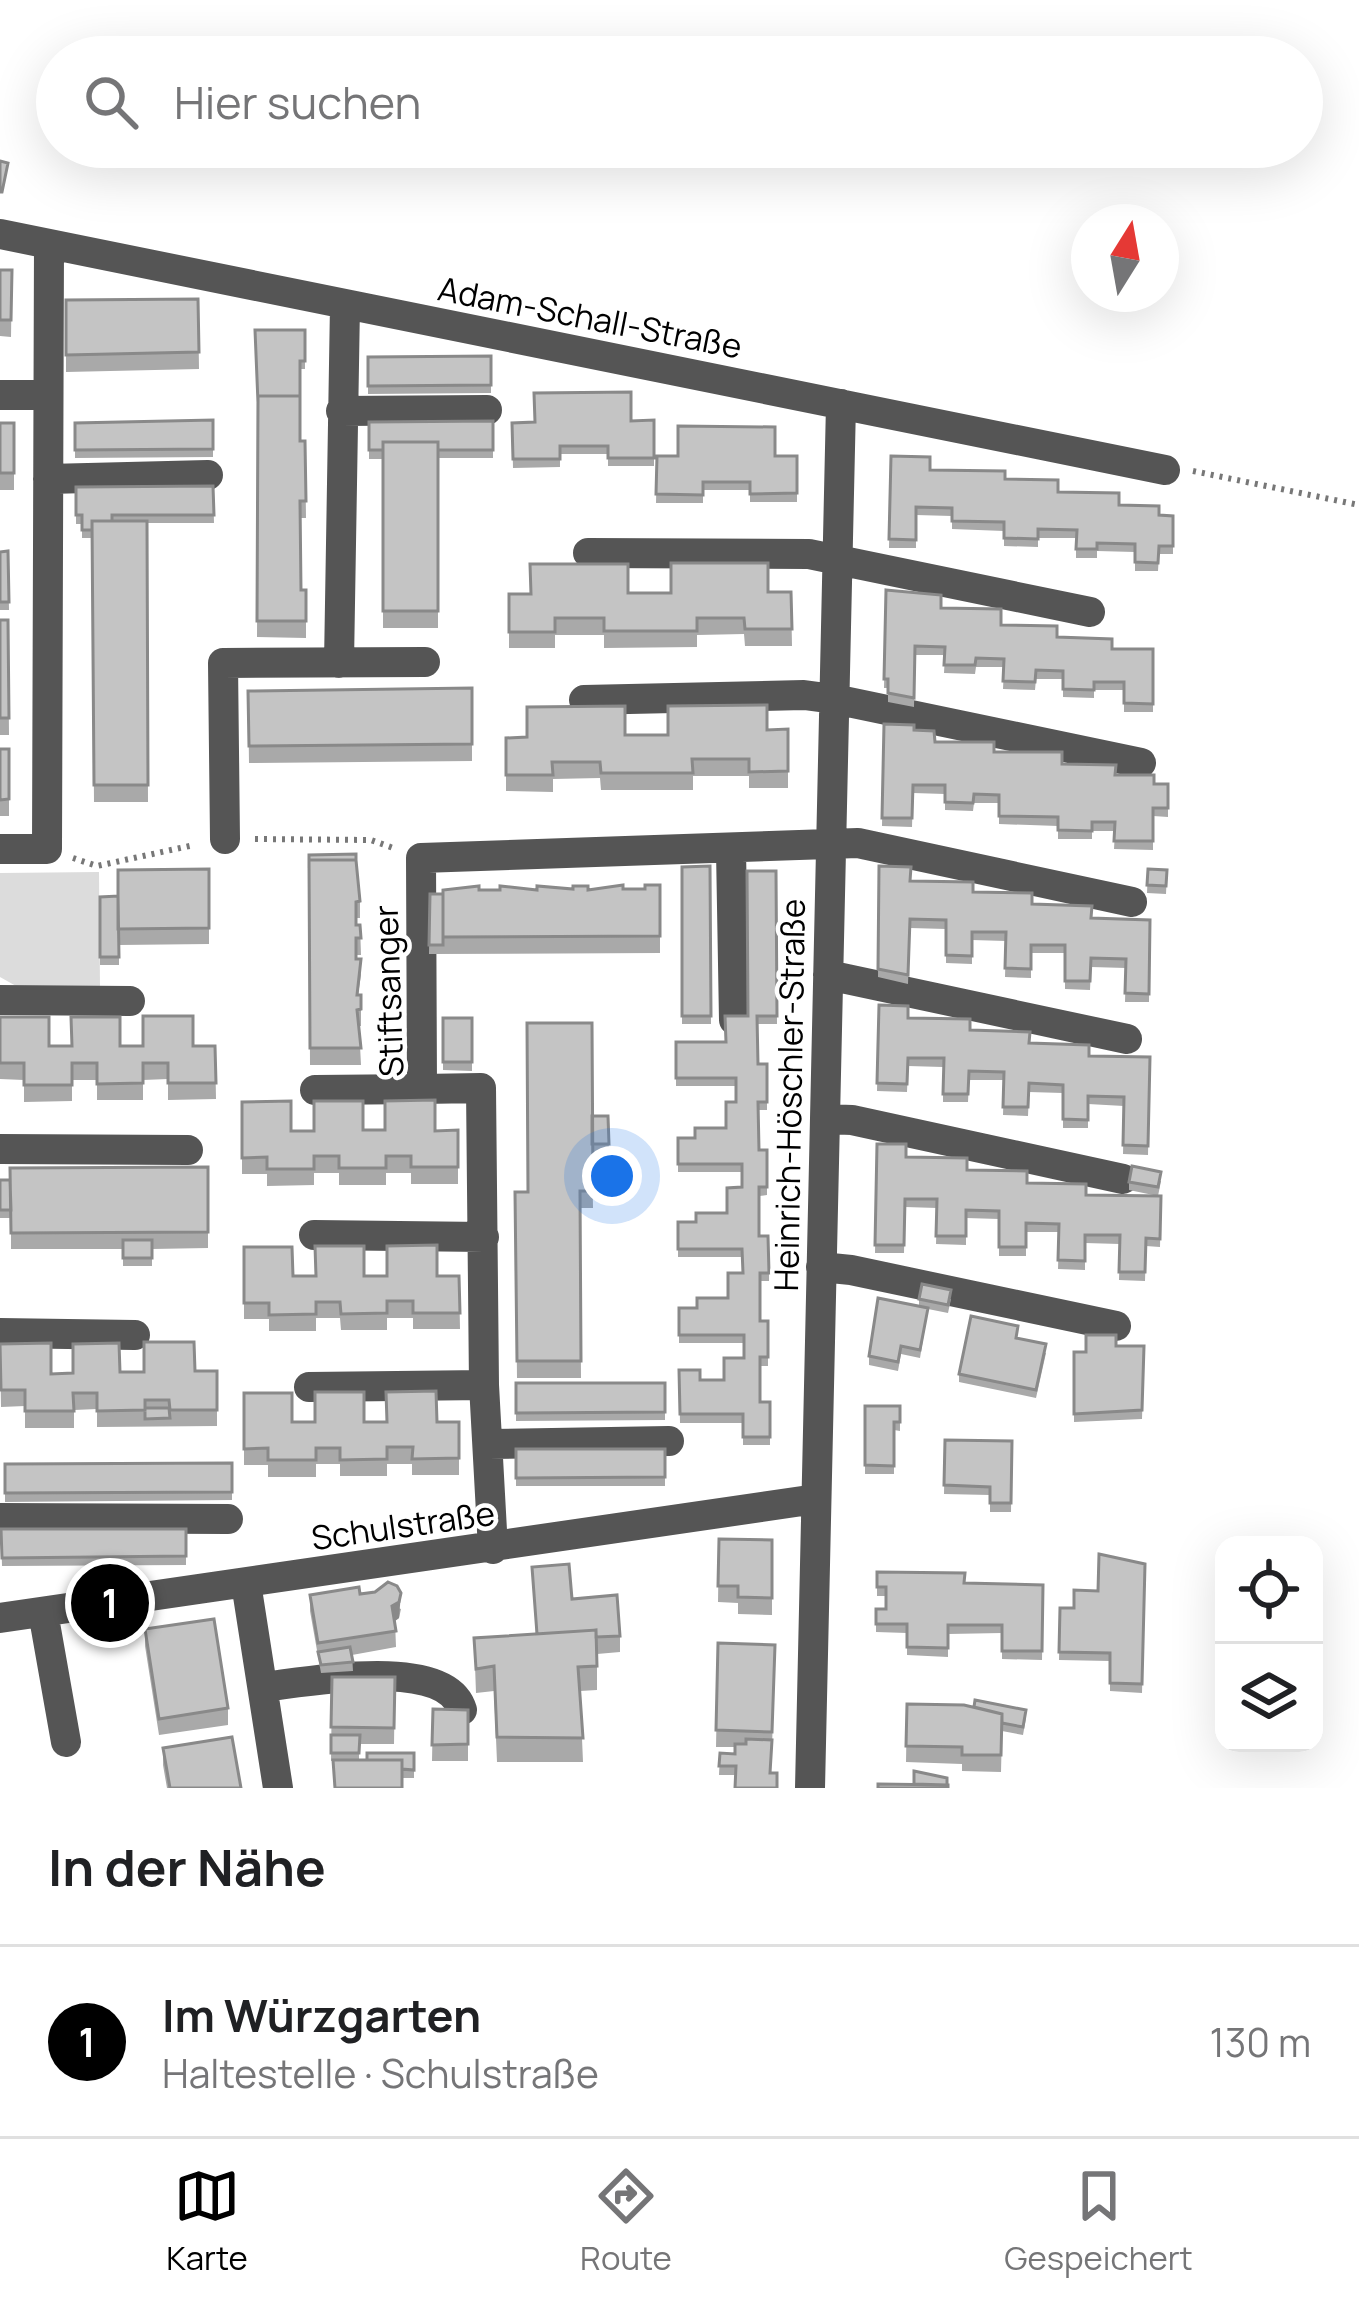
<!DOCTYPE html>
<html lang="de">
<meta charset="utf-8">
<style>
body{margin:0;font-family:Manrope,sans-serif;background:#f6f6f6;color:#202124}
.controls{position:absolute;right:36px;bottom:36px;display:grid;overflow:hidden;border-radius:24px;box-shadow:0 12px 48px #0002}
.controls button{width:108px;height:108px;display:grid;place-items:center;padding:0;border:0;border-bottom:3px solid #e0e0e0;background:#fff;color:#202124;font:60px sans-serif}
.compass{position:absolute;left:1071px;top:204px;width:108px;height:108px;border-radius:50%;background:#fff;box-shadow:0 12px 48px #0002;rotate:11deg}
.you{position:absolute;left:612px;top:1176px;width:42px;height:42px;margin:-30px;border:9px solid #fff;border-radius:50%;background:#1a73e8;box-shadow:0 0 0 18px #1a73e833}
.badge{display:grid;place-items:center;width:78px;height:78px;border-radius:50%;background:#000;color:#fff;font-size:39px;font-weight:700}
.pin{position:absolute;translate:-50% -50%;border:6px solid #fff;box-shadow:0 3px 12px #0006}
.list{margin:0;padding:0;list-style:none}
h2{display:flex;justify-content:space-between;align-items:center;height:156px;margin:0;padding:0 48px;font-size:51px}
h2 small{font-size:39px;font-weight:400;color:#757577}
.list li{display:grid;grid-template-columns:78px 1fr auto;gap:36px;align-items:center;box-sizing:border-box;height:192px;padding:0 48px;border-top:3px solid #e0e0e0}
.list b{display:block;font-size:45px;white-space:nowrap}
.list p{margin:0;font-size:39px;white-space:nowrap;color:#757577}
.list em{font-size:39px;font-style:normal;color:#757577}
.icon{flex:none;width:66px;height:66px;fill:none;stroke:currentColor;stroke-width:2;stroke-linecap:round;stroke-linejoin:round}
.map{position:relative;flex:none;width:1359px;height:1788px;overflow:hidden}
.search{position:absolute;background:#fff;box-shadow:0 12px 48px #0002;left:36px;right:36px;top:36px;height:132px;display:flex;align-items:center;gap:30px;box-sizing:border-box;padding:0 42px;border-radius:66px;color:#757577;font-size:45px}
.sheet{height:348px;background:#fff}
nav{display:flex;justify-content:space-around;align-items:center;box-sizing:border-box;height:168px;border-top:3px solid #e0e0e0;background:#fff;font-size:33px;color:#757577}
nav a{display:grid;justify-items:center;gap:6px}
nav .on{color:#000}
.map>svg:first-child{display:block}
.green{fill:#dcdcdc}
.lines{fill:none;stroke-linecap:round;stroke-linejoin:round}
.path{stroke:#777;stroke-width:6;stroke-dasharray:3 6;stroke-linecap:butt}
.minor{stroke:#555;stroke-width:30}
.wall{fill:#a9a9a9}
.shaded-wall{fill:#898989}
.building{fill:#c4c4c4;stroke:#898989;stroke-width:3}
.labels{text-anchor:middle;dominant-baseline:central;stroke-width:9;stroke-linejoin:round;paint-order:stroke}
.street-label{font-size:33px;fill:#000;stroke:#fff}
</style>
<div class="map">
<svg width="1359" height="1788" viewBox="0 0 1359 1788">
<rect width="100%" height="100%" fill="#fff"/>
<!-- green -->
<path class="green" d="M99,872L100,987L16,986L0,977V873Z"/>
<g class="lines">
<!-- path -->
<path class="path" d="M1193,471L1359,505
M255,839L371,840L396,849
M73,858L97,866L194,845"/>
<!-- minor -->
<path class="minor" d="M0,234L1165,470
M0,395H48
M341,411L487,410
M48,479L208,475
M588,553L809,554L1090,612
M339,663L345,305
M584,700L804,695L834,699L1141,763
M225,839L223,663L425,662
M0,849H47L49,245
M731,850L734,1020
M828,975L1127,1039
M0,1000L130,1001
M315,1090L422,1089
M825,1119L852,1120L1123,1179
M0,1149L188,1150
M314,1235L484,1237
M821,1267L851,1270L1116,1326
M0,1333L135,1335
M309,1387L484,1385
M489,1444L669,1441
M0,1518L228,1519
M493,1549L484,1385L481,1088L422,1089L421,858L858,843L1132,902
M246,1583L278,1788
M43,1612L66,1742
M0,1618L816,1499
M263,1687C307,1682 446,1655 462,1710
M810,1788L841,404"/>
</g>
<!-- wall -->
<path class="wall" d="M0,270H12L11,337L0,336Z
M198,299L199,369L66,372V300Z
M305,330V369H300V441H305L306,518H301V590H306V638L257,637L258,411Z
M491,356V393L368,394V357Z
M213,420V457L75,458V423Z
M654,420V466H608V454H560V467L513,468L512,423Z
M493,421V458H438V628H383V459H369V422Z
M0,423H14V490H0Z
M657,456H797V502H750V490H703V503H656Z
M891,456L930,470L1005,479L1159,515L1173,516V554H1159L1158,571H1135V552L1097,551V558H1076V538H1038V547L1004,546V531L952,529V516L916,515V548H889Z
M213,486L214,523H147L148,802H94L92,538H82V524H76V487Z
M8,551L9,610H0V552Z
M886,590L1001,625L1057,637L1112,649H1153V712H1124V690H1094V698L1063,697V679H1036L1035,690L1003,689L1004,667H976L975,674L944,673L945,655H915L914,707L888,702V688H884Z
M791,592L792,646H745L744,634L697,635V647L604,648V635H555V648H509V594Z
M0,620H8L9,735H0Z
M472,688V761L249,763L248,691Z
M884,724L914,730L935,742L1062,764L1154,784H1168V817L1153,816V850L1114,849L1115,831H1092V839H1058V826L999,824V803H974L973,811L945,810V794L913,793L912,827L882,826Z
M788,729V788H749V776H693V790H601L600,778L553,779V792L506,791V738L668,735Z
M0,749H9V816H0Z
M309,855L360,901V918H356V925H360L361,955H356L361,975L358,995H361V1026H359L361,1065H310Z
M710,866L711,1024H682V867Z
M879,866L910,881L973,892L1092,918L1150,920L1149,1002H1125L1126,968L1091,967L1090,990L1065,989V953H1031V978L1005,977L1006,941L972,940V964L946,963V929L910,928L908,984L878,977Z
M209,869V944L119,945V965H100V897L118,896Z
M1148,869L1167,870L1166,894L1147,893Z
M776,871L777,1024H757L758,1064H767V1110H759V1150H767V1195L759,1196V1236L769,1273V1281H760V1321H768V1366H760V1402H770V1445H743V1423H680L679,1370L700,1380H724L744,1358V1343H679V1308H697L728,1298L742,1273V1257H678V1222L696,1221L727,1213L742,1187V1172H678V1138H695L726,1128L736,1102V1086H676V1042H726L748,1016Z
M660,885V953L429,954L430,894L479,890L645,889Z
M879,1005L908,1018L1089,1056L1150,1057L1148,1155L1123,1154L1124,1106L1088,1104V1128H1063V1093L1029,1092L1028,1116L1003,1115L1004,1080H969L968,1102H943V1067L908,1066L907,1092L877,1091Z
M0,1017L49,1046H215L216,1099L168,1100V1079L143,1080V1100H97V1080H72V1101L24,1102V1080L0,1079Z
M443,1018H472V1071L443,1070Z
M242,1102L291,1131L458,1130V1184H411V1173H386V1185H339V1173H314V1185L267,1186V1174H242Z
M592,1116H608L609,1152H592L593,1208H580L581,1378H517L515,1192H528Z
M877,1144L906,1157L1086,1195L1161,1196L1160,1247L1146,1246L1145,1281L1119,1280L1120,1244L1085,1243V1270L1058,1269L1059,1232H1026V1256H999V1219L966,1218V1245L936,1244L937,1208L905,1207L904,1253H875Z
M208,1167V1248L152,1249V1266H123V1249H11V1218H0V1180Z
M1161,1181L1158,1196L1129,1190V1182Z
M244,1247L293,1276H459L460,1329H413V1318H387V1330H341L340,1318H316V1331H269V1319H244Z
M919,1299H951L948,1313L928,1309L920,1358L901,1354L898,1371L869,1365V1356L919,1306Z
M1017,1338L1046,1353L1036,1398L959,1382V1374Z
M0,1344L51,1374L217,1371V1426L97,1427V1409L74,1410V1428H25V1406L1,1407Z
M1116,1346H1144L1142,1419L1074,1422V1352H1086Z
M516,1383H665V1420L516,1421Z
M244,1393L292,1422H459V1475H412V1464H387V1476H340V1464H316V1477H268V1465H244Z
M865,1406H900V1431L894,1430V1474H865Z
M945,1440L1012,1441L1011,1512H990V1495L944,1494Z
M516,1449H665V1486H516Z
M232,1463V1500L5,1502V1464Z
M1,1529H186V1565L2,1566Z
M719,1539L772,1540V1615L738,1614V1603L718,1602Z
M1145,1564L1142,1693L1110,1691V1661L1059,1660L1060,1608H1074Z
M532,1567L620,1636V1652L597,1654V1690L580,1691L583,1762H497L494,1691L476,1693L474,1638L536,1634Z
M877,1572L965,1583L1043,1585L1042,1660L1002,1659V1633L948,1634V1657L907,1655V1633L876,1632V1609H886V1596H877Z
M360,1594L401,1609L399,1618L395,1621L396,1647L352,1655L353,1671L321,1673L310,1611V1595Z
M145,1629L228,1708V1725L159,1735L145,1646Z
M718,1643L775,1645L772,1748L735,1775H719L720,1753L735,1754V1747H716Z
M332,1677H395L394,1744H359V1760L414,1753V1778H402V1788H334L333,1761H331Z
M907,1704L1026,1718L1023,1735L1002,1731L1001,1772L962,1771V1764L906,1762Z
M433,1709L468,1710V1761H432Z
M163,1748L241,1788H167L163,1765Z"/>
<!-- shaded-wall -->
<path class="shaded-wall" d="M401,1593L399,1618L392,1623V1606Z"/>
<!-- building -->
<path class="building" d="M0,161L8,163L2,192H0Z
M0,270H12L11,320H0Z
M198,299L199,352L66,355V300Z
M255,330H305V361H300V396H258V403Z
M491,356V385L368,386V357Z
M631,392V421L654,420V458H608V446H560V459H513L512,423L535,422L534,393Z
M258,396H300V441H305L306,501H300L301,590H306V621H257Z
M213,420V449L75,450V423Z
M493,421V450H438V442H383V450H369V422Z
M0,423H14V473H0Z
M678,426L775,427V456H797V493L750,494V482H703V495L656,494L657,456H678Z
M383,442H438V611H383Z
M891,456L930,457V470L1005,471V479L1058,480V492L1119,493V505L1159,506V515L1173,516V546H1159L1158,563L1135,562V544L1097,543V549H1076L1077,530L1038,529V539L1004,538V522L952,521V508L916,507V540L889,539Z
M213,486L214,515H112V521H92V530H82V515H76V487Z
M92,521H147L148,785H94Z
M8,551L9,602H0V552Z
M671,563H768V592H791L792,629H745L744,618H697V631H604V618H555V632H509V594H531L530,564H628V593H671Z
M886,590L941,595V608L1001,609V625L1057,626V637L1112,639V649H1153V704L1124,703V682H1094V690L1063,689V671L1036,670L1035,682L1003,681L1004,659L976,658L975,665H944L945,647L915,646L914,698L888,693V679H884Z
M0,620H8L9,718H0Z
M472,688V744L249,746L248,691Z
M767,705V730L788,729V771L749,772V759H692L693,773H601L600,762H552L553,775H506V738L527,737V707L625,706V735H668V706Z
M884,724L914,725V730L934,731L935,742H994V752H1062V764L1116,765L1115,775H1154V784H1168V808H1153V841H1114L1115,822H1092V831L1058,830V817L999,816V795L974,794L973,803L945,802V785H913L912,818H882Z
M0,749H9V799L0,800Z
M356,854V860H309V868V855Z
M309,860H356L360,901L356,902V925H360L361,938H356V959H361L357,995H361V1009L357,1010L361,1048H310Z
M710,866L711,1016H682V867Z
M879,866L911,867L910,881L973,882V892L1032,893V904L1092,906L1091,918L1150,920L1149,994L1125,993L1126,959L1091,958L1090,981H1065V945H1031V969L1005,968L1006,932H972V956L946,955V920L910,919L908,975L878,969Z
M209,869V928L118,929V870Z
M1148,869L1167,870L1166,886L1147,885Z
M747,871H776L777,1016H757L758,1064H767V1102H758L759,1150H767V1187H759V1236H768L769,1273H760V1321H768V1357H760V1402H770V1437H743V1414H680L679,1370H700V1380H724V1358H744V1335H679V1308H697V1298H728V1273H743L742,1249H678V1222H696V1213H727V1188L742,1187V1164H678V1138H695V1128H726V1102H736V1078H676V1042H726L725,1016H748Z
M623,885V889H645V885H660V936L443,937V890L479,886V890H500V886L537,890V886L573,889V886H588V890Z
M430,894H443V945H429Z
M118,896L119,957H100V897Z
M879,1005L908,1006V1018L970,1019V1030L1030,1032L1029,1043L1089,1045V1056L1150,1057L1148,1146L1123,1145L1124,1097L1088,1096V1120L1063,1119V1085L1029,1083L1028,1107H1003L1004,1072L969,1071L968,1094H943L944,1058H908L907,1084L877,1083Z
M143,1016H193V1046H215L216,1083H168V1063H143V1083L97,1084V1063H72V1085H24V1063H0V1017H49V1046H72L71,1017H120V1046H143Z
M443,1018H472V1062H443Z
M527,1023H592L593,1191H580L581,1361H517L515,1192H528Z
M435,1100V1131L458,1130V1167H411V1156H386V1168H339V1156H314V1169H267V1157L242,1158V1102L291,1101V1131H314V1101H363V1130H385V1101Z
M592,1116H608L609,1144H592Z
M877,1144H906V1157L967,1158V1170L1027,1171V1183L1086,1184V1195L1161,1196L1160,1239L1146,1238L1145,1272H1119L1120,1235H1085V1261L1058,1260L1059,1224L1026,1223V1247H999V1211L966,1210V1236H936L937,1199H905L904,1245H875Z
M1132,1166L1161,1172L1158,1187L1129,1182Z
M208,1167V1232L11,1233L10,1168Z
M0,1180H10L11,1210H0Z
M123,1240H152V1258H123Z
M437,1245V1276H459L460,1313H413V1301H387V1313L341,1314L340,1302H316V1314L269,1315V1303H244V1247H292L293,1276H316L315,1246H364V1276H387V1246Z
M922,1284L951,1290L948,1305L919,1299Z
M878,1298L928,1308L920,1350L901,1346L898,1362L869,1356Z
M971,1316L1018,1326L1016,1338L1046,1344L1036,1390L959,1374Z
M1086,1335H1116V1346H1144L1142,1410L1074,1414V1352H1086Z
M144,1342H194L195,1371H217V1410H170L169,1400H145V1410L97,1411V1393H73L74,1411H25V1390H1L0,1344L51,1343V1374L73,1373V1344L119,1343L120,1372H144Z
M516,1383H665V1412L516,1413Z
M436,1391L437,1422H459V1458L412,1459L413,1447H387V1459L340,1460V1448H316V1460H268V1448L244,1449V1393H292V1422H315V1392H364V1422H387L386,1392Z
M865,1406H900V1422H894V1466L865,1465Z
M145,1408H169L170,1418L145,1419Z
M945,1440L1012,1441L1011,1503H990V1487L944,1485Z
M516,1449H665V1477L516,1478Z
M232,1463V1492L5,1493V1464Z
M1,1529H186V1556L2,1558Z
M719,1539L772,1540V1598L738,1597V1586H718Z
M1099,1554L1145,1564L1142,1684L1110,1683V1653L1059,1652L1060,1608H1074V1590L1098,1591Z
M569,1564L572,1599L617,1595L620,1636L596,1637V1630L537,1634L532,1567Z
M877,1572L965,1573L964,1583L1043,1585L1042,1651H1002V1625H948V1648L907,1647V1624H876V1609H886V1587H877Z
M388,1582L397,1586L401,1593L399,1602L392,1606L396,1631L318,1643L310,1595L359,1587L360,1594L375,1592Z
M214,1619L228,1708L159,1719L145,1629Z
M596,1630L597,1666L578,1667L583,1738L497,1737L494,1666L476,1669L474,1638Z
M718,1643L775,1645L772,1732L716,1730Z
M350,1647L353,1662L321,1665L318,1652Z
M332,1677H395L394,1728L331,1727Z
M975,1700L1026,1710L1023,1727L1002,1723V1714L974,1707Z
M907,1704L964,1705L1002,1714L1001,1755H962V1747L906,1746Z
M433,1709L468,1710V1744L432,1745Z
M331,1735H360L359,1753H331Z
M232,1737L241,1788H170L163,1748Z
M746,1739L772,1740L770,1773H777V1788H735L736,1766H719L720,1753L735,1754V1744H746Z
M367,1753H414V1770L402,1769V1760H367Z
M333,1760H402V1788H335Z
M914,1771L947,1778V1785L914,1784Z
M878,1784L948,1785V1788H878Z"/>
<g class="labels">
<!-- street labels -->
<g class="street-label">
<text transform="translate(590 317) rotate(11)">Adam-Schall-Straße</text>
<text transform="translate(388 991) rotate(-92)">Stiftsanger</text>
<text transform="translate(789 1095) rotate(-89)">Heinrich-Höschler-Straße</text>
<text transform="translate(403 1525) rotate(-8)">Schulstraße</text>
</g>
</g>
</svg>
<div class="controls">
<button><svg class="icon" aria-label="locate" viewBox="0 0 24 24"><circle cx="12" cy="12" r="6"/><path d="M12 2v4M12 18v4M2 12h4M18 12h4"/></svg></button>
<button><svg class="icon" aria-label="layers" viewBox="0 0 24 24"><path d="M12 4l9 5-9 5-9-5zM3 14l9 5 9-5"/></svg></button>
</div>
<svg class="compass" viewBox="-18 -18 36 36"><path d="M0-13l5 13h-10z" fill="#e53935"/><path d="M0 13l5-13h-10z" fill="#757577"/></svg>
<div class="you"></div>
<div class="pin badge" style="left:110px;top:1603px">1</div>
<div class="search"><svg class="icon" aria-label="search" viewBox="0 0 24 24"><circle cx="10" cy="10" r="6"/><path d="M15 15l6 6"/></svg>Hier suchen</div>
</div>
<section class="sheet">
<h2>In der Nähe<small></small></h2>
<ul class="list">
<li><span class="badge">1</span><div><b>Im Würzgarten</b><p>Haltestelle · Schulstraße</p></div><em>130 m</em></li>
</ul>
</section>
<nav>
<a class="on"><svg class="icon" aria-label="map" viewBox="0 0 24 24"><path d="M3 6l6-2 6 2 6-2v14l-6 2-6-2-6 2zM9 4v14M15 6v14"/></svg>Karte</a>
<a><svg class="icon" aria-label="directions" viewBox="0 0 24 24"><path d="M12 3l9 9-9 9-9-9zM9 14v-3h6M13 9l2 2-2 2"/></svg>Route</a>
<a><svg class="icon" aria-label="saved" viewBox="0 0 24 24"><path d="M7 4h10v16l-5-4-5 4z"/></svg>Gespeichert</a>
</nav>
